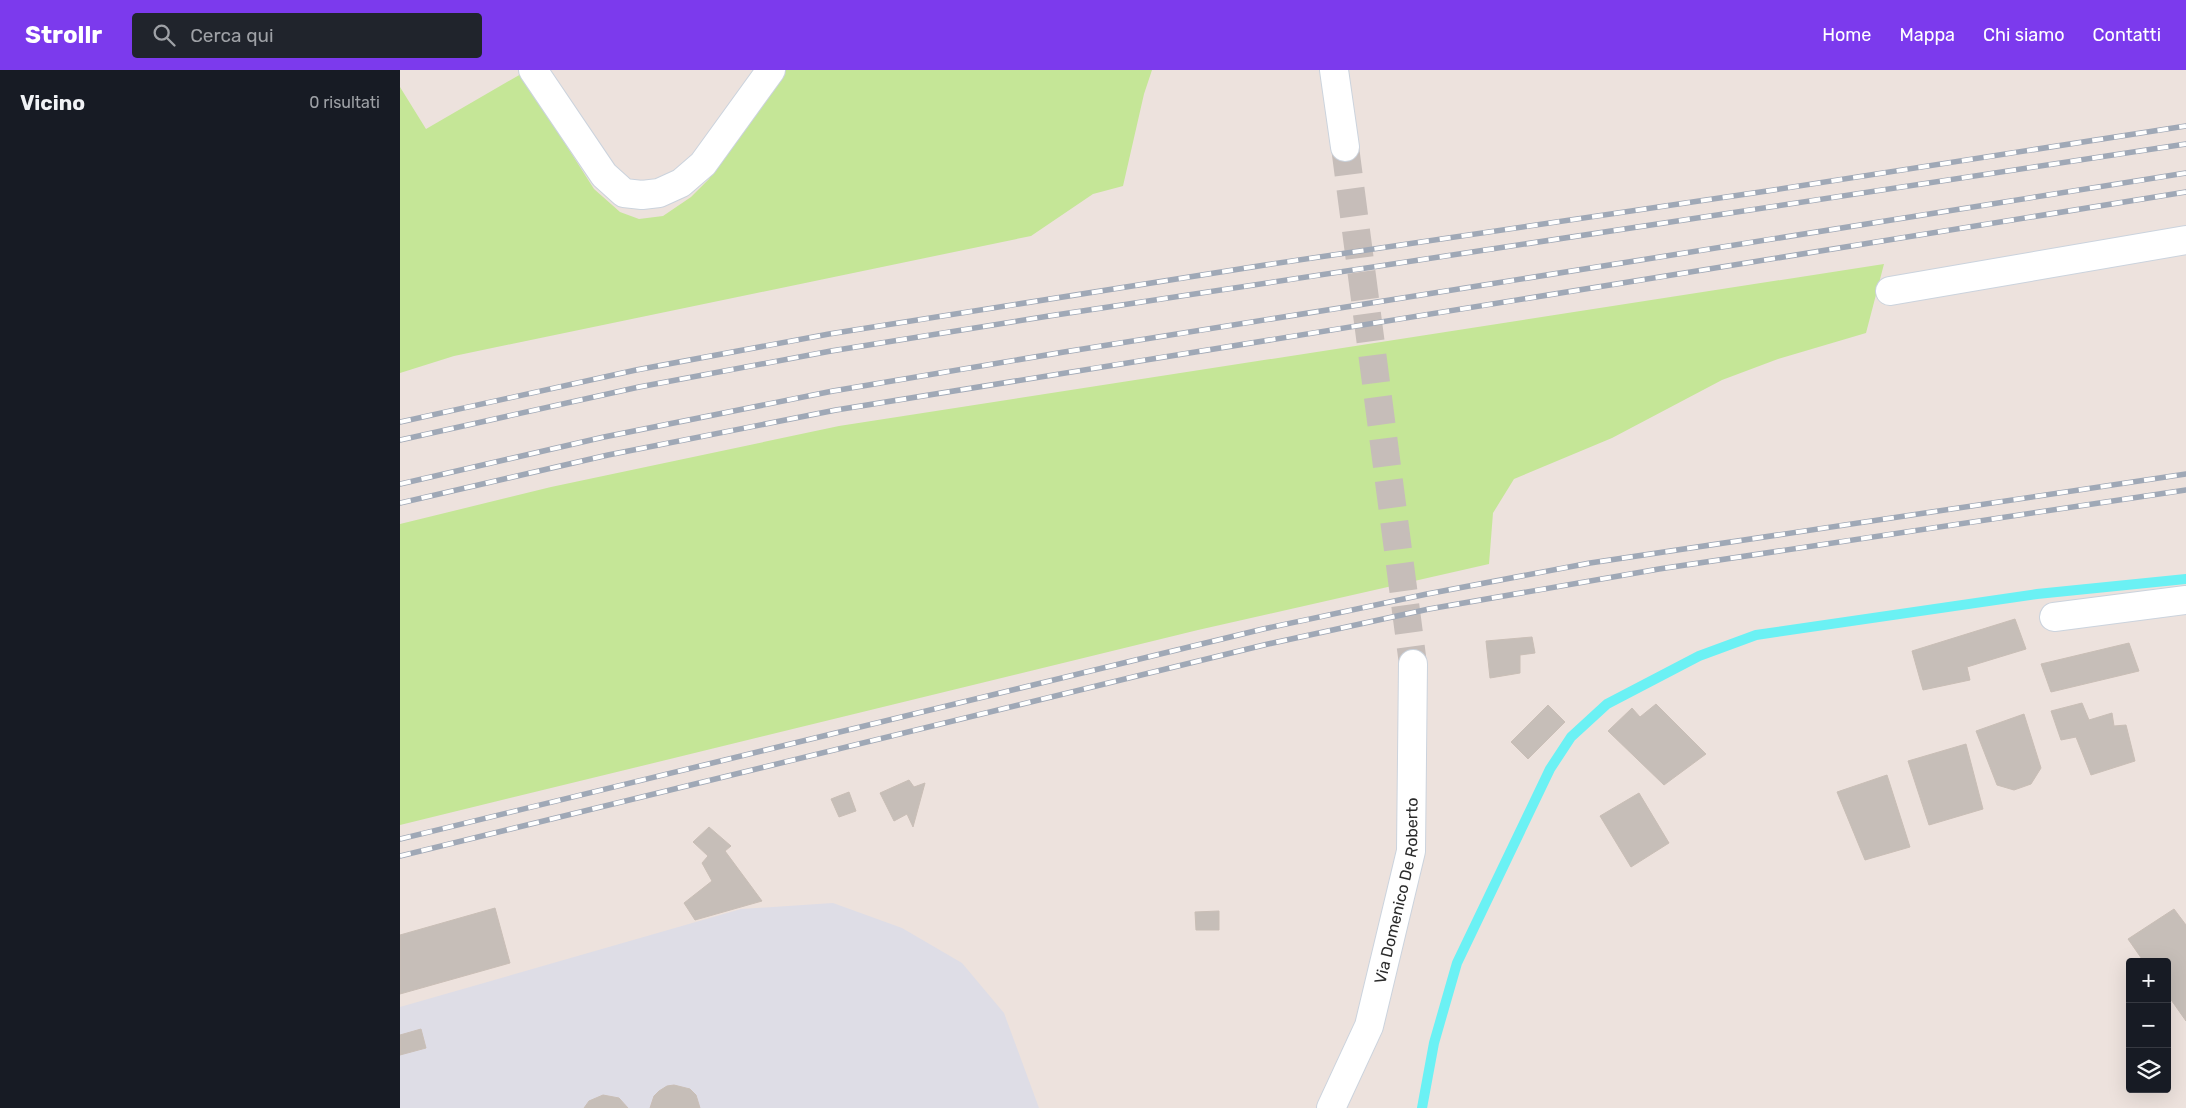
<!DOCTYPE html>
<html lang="it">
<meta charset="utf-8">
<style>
body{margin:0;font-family:Rubik,sans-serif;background:#20242c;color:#f1f3f6}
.controls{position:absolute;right:15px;bottom:15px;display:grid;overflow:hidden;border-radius:5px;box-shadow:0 5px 20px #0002}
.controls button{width:45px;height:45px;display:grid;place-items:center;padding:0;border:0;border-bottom:1px solid #363941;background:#171b24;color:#f1f3f6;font:25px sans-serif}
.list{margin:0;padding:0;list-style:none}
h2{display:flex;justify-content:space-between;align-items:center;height:65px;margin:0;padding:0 20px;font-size:21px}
h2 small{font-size:16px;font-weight:400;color:#9ea1a6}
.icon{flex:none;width:28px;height:28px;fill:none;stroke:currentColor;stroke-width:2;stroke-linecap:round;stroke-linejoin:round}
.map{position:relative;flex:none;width:1786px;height:1038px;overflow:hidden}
header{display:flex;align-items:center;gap:30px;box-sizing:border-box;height:70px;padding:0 25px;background:#7c3aed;color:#fff}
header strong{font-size:24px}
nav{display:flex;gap:28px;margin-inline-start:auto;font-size:18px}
.search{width:350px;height:45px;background:#20242c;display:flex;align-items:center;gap:12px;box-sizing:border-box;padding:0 18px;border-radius:5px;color:#9ea1a6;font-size:19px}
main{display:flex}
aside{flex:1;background:#171b24}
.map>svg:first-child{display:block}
.industrial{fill:#dedde6}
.green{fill:#c5e697}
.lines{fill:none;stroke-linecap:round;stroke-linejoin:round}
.stream{stroke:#6bf1f4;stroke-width:10}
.building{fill:#c6beb8;stroke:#c9beb6}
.minor-tunnel{stroke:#c6bdb9;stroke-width:28;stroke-dasharray:28 14;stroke-linecap:butt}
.minor-casing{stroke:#cbd3dd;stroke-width:30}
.minor{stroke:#fff;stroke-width:28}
.rail-casing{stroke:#9fa8b6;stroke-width:5.5}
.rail{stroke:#fff;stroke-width:4;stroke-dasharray:11;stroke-linecap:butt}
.labels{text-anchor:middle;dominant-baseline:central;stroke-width:4;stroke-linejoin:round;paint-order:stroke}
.street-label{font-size:16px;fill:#2b2b2b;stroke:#fff}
</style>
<header>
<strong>Strollr</strong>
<div class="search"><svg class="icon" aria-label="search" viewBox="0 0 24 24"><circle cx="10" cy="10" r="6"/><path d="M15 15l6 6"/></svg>Cerca qui</div>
<nav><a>Home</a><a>Mappa</a><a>Chi siamo</a><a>Contatti</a></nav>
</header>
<main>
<aside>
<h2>Vicino<small>0 risultati</small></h2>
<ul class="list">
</ul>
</aside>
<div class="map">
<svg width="1786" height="1038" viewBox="0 0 1786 1038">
<rect width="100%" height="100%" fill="#ede2dd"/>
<!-- industrial -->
<path class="industrial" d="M433,833L502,858L562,893L604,943L639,1038H0V937L341,839Z"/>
<!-- green -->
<path class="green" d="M383,0H752L744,24L723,116L693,124L631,166L54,286L0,303V17L26,59L121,4L194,119L220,142L239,149L263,146L291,127L309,109L341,57Z
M1484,194L1466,263L1378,289L1322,310L1212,368L1114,409L1093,443L1089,494L798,560L0,755V454L151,417L439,356Z"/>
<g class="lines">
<!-- stream -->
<path class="stream" d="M1022,1038L1034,973L1057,893L1150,699L1171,667L1207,634L1299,586L1356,565L1637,524L1786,509"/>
</g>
<!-- building -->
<path class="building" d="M1615,549L1626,579L1567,597L1570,610L1523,620L1512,581Z
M1132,567L1135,583L1120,585V603L1090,608L1086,571Z
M1729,573L1739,601L1651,622L1641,594Z
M1682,633L1689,650L1712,643L1714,656L1726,655L1735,691L1691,705L1676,667L1661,670L1651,641Z
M1256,634L1306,684L1264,715L1208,661L1232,638L1240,647Z
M1148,635L1165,652L1128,689L1111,672Z
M1624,644L1641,698L1631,714L1614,720L1597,715L1576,661Z
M1566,674L1583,739L1529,755L1508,691Z
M1487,705L1510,777L1465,790L1437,722Z
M509,710L514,717L525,713L513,757L507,744L494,751L480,723Z
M449,722L456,741L439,747L431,729Z
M1239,723L1269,773L1231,797L1200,746Z
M309,757L331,776L325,781L362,831L295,850L284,833L312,811L302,793L308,786L293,772Z
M95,838L110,893L0,924V865Z
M1774,839L1786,855V951L1767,924V892H1744L1728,869Z
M819,841V860H796L795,842Z
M21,959L26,978L0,985V965Z
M274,1015L290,1019L296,1025L300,1038H250L254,1026L259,1021L267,1016Z
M203,1025L219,1028L228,1038H184L189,1031Z"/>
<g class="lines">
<!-- minor-tunnel -->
<path class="minor-tunnel" d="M945,77L1013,594"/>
<defs>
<g id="minor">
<path d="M133,0L204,105L224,123L242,125L259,123L281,113L303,94L371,0"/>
<path d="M934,0L945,77"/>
<path d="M1490,221L1786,170"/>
<path d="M1654,547L1786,530"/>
<path id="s1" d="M931,1038L969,956L1011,781L1013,594"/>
</g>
</defs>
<!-- minor casing -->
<use href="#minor" class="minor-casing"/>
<!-- minor -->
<use href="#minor" class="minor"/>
<defs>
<path id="rail" d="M0,352L236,300L429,264L865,195L1367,121L1786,56
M0,370L239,317L431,281L649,246L1786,74
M0,414L204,367L433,321L664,282L1786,103
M0,433L208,385L436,340L1786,122
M0,769L863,559L1027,524L1190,493L1786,404
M0,786L868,574L1029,539L1259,499L1786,420"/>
</defs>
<!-- rail casing -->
<use href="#rail" class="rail-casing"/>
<!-- rail -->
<use href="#rail" class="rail"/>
</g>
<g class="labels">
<!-- street labels -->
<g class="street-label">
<text stroke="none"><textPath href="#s1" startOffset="229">Via Domenico De Roberto</textPath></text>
</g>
</g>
</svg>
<div class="controls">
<button>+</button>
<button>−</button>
<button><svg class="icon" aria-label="layers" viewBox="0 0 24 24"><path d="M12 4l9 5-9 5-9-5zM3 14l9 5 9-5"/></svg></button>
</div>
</div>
</main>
